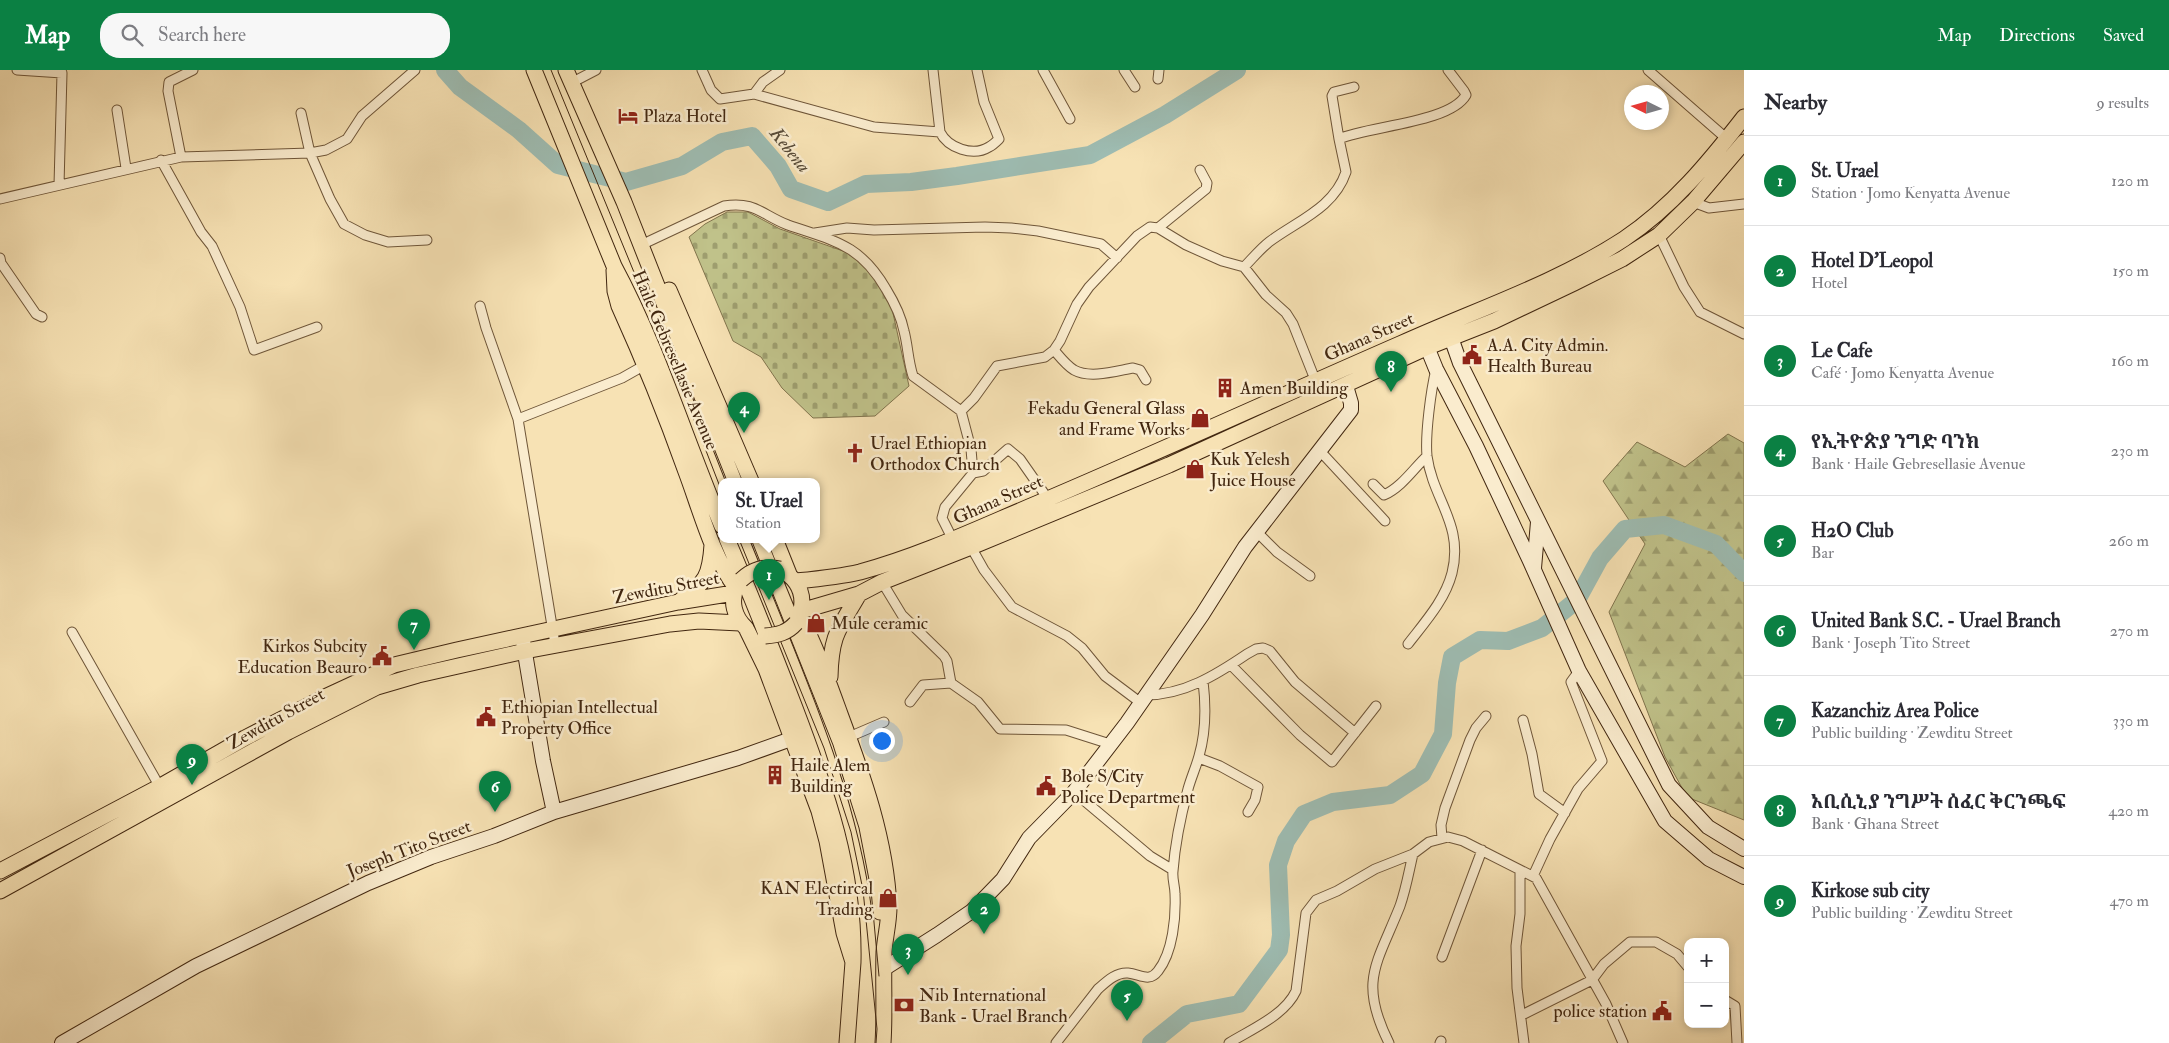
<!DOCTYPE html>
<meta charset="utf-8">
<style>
body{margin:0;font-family:"IM FELL Double Pica","Noto Serif Ethiopic",serif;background:#f7f7f7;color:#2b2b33}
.controls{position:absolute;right:15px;bottom:15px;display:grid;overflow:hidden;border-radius:10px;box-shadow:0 2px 8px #0003}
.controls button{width:45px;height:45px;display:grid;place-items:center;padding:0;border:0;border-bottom:1px solid #e1e1e2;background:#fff;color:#2b2b33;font:25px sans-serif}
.compass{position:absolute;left:1624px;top:15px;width:45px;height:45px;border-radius:50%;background:#fff;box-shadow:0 2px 8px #0003;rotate:275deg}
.you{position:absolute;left:881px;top:670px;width:18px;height:18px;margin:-12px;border:4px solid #fff;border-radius:50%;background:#1a73e8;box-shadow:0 0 0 8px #1a73e833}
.badge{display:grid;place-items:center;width:32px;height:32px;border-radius:50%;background:#0b8043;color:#fff;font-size:16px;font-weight:700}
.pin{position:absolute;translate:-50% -41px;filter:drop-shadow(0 1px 2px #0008)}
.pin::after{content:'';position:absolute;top:26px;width:18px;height:15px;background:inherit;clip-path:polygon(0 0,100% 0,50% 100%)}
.popup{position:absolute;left:718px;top:408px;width:102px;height:65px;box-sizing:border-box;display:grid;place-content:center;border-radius:10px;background:#fff;filter:drop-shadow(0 1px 4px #0005);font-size:16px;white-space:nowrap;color:#7c7c81}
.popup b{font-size:19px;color:#2b2b33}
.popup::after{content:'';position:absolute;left:50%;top:100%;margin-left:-10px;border:10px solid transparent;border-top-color:#fff}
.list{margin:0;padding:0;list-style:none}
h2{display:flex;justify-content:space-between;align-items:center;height:65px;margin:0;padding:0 20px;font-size:21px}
h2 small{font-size:16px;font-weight:400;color:#7c7c81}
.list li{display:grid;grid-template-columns:32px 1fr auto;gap:15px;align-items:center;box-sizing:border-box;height:90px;padding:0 20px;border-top:1px solid #e1e1e2}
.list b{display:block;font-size:19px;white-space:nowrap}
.list p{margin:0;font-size:16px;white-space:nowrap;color:#7c7c81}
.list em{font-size:16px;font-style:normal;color:#7c7c81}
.icon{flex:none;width:28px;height:28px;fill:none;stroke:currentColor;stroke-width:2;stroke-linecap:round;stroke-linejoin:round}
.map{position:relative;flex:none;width:1744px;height:973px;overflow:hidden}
header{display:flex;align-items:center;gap:30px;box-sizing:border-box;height:70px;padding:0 25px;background:#0b8043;color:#fff}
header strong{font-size:24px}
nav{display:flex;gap:28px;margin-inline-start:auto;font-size:18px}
.search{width:350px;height:45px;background:#f7f7f7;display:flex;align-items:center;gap:12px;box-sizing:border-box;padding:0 18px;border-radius:20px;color:#7c7c81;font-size:19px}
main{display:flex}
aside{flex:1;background:#fff}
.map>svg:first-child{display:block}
.forest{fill:url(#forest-firs);stroke:#81744d}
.cemetery{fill:url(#cemetery-stones);stroke:#81744d}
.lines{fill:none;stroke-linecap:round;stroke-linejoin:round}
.river{stroke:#9ebdb3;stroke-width:18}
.street-casing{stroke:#6f5639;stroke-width:11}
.secondary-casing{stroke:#422710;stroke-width:16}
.primary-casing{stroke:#422710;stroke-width:17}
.street{stroke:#faecce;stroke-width:9}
.secondary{stroke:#faecce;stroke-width:14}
.primary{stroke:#f7e2b4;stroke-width:15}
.tram{stroke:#422710;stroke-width:1}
.primary-bridge-casing{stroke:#422710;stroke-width:17;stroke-linecap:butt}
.primary-bridge{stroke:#f7e2b4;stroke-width:15}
.labels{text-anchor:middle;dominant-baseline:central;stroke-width:5;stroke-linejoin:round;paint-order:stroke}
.poi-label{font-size:18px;fill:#422710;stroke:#faecce;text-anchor:start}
.street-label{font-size:18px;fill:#422710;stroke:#faecce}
.water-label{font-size:19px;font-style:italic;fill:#594c39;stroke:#faecce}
</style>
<header>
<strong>Map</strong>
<div class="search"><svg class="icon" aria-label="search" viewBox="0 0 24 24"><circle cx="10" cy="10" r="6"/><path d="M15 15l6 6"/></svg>Search here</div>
<nav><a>Map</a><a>Directions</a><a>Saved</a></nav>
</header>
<main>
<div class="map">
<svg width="1744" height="973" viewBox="0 0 1744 973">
<defs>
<pattern id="forest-firs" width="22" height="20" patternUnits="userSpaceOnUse" patternTransform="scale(1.25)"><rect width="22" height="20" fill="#c0c28a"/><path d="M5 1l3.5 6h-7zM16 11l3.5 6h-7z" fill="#9e9e6f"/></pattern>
<pattern id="cemetery-stones" width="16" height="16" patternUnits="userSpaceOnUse" patternTransform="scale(1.25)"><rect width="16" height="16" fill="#c0c28a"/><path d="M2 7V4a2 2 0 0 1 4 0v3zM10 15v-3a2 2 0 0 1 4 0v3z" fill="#9e9e6f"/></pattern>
</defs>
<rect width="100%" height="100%" fill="#f7e2b4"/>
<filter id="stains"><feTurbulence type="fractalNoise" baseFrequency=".004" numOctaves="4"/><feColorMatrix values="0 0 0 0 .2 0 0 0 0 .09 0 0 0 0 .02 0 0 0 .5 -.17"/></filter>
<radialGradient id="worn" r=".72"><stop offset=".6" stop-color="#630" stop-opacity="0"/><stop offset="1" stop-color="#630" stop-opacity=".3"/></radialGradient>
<!-- forest -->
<path class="forest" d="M1728,364L1744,373V750L1687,727L1665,687L1609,542L1645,474L1603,411L1637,372L1685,397Z"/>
<!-- cemetery -->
<path class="cemetery" d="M727,142H748L780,159L846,182L872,201L891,234L909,316L875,346L813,348L782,318L761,287L733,271L689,167L705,154Z"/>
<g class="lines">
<!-- river -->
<path class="river" d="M445,0L460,17L519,60L558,95L626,112L682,96L722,72L752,66L778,96L791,119L828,132L866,114L911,112L957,106L1090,85L1165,45L1237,0
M1151,973L1187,944L1239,934L1279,880L1281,865L1278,795L1286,771L1304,744L1333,732L1390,725L1422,704L1443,664L1447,613L1452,587L1480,570L1508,571L1542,558L1577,530L1600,488L1625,459L1664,455L1716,474L1744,503"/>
<defs>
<path id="street" d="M17,0L62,3L59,115
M702,0L711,20L720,29L754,24L874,57L940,62L933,0
M1043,0L1070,49
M1124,0L1135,17
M1648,0L1727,69
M1158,9L1159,0
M571,13L596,0
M754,24L763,12L780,0
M117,40L126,98
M301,43L310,83L326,80L347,69L362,46L415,0
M940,62C948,78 973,87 989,77C993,75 996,72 999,69L984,32L977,0
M1339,69L1332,26L1334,22L1354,17
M181,87L168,21L169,12L193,0
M161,90L201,162L212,176L240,237L254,280L317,257
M0,129L181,87L310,83L330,129L344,154L365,165L388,172L427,170
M1693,132L1709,138L1744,134
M1158,158L1206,119L1207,113L1200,100
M815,163L847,158L874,160L985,157L1011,158L1038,161L1101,174L1117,188
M1659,165L1684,217L1700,242L1744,264
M641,175L724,136C755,131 762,145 788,155C834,171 860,174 886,219C894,232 901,246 904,261C908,276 908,291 913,306L961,341L971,379L973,403
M0,188L1,193L36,244L42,247
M1244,197C1252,189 1260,179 1269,172C1297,151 1334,138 1346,102L1339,69C1368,56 1450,53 1466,25L1464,21L1448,0
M480,236L486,258L518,349L555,574
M1054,280C1060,287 1066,295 1074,300C1090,309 1116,301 1133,298L1140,300L1146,310
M961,341L974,328L997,296L1045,287L1054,280L1060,271L1077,234L1089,217L1137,166L1150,157L1158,158L1186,175L1222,191L1244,197L1266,225L1286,243L1293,254L1316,312
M518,349L622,308L645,295
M1320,381L1385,451
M1373,414L1384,425C1402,417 1414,398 1427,386
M1257,462L1277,482L1310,506
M953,470L942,448L945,437L973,403L983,401L1008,379L1020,389L1048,429
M971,477L984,500L1012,537L1067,566L1082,578L1105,606L1141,633
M882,512L902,545L944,586L947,591L951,613
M72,562L161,719
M1408,574C1425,552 1445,530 1452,503C1464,454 1433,430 1427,386C1425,364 1431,320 1436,299
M1231,595L1300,665L1332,692L1376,636
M1146,625C1184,625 1216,605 1247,584L1256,579L1263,578L1270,581L1295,612L1355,663
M910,632L923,615L951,613L978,632L1000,659L1066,660L1110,674
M1523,650L1532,684L1539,724L1565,743
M849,667L884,652
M1199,688L1220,696L1258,717L1255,730L1248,742
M1074,722L1150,786L1173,800
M1442,768L1441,755L1445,738L1470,670L1476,658L1486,646
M1520,800V844L1516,876L1517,918L1524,973
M1533,806L1550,769L1578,719L1602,691L1571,612L1579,601
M1442,887L1482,780
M1725,930L1735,936L1737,973
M1522,945L1592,910L1604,894L1630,872H1656L1677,884L1688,897
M1056,973L1098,919C1106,912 1116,902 1128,903C1140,904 1149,913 1158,901C1173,882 1176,847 1175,824C1175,816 1172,809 1173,801C1175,774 1181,745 1188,719C1191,708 1196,697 1199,686C1206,662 1206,636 1203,611
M1229,973C1252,959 1285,945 1296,921L1306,843L1316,830L1337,821L1375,799L1413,784L1429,772L1448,767L1463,771L1536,808L1606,934L1623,973
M1389,973C1358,911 1377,894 1400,836C1406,819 1409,801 1413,784
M1440,973L1441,971"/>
<path id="secondary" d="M1448,259L1460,293L1669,715L1708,757L1744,779
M1423,267L1436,299L1476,376L1530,491L1579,601L1665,751L1709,789L1744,807
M1534,498L1538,452
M523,571L543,691L554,742
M885,898L937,865L972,841L1003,809L1029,768L1074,722L1127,653L1202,545L1245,477L1351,340V333L1346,316
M62,973L196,896L368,813L431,787L494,766L554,742L738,688L791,669"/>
<path id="primary" d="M534,0L614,196C658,278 685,369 722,456
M566,0L624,132L734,411
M614,200L615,221L619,236C643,289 665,343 685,399C700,438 711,484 736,518
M669,220L751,411
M727,469C751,525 773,581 795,638C827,722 855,801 853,892
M758,469C806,588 864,714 880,842
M775,469L789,504
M780,499C800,510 807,528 798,550
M796,511C817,509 839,507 860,502C926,484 987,454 1050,428C1167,378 1283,325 1400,274C1475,240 1555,214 1624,169C1672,137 1709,92 1744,47
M737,516C730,531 734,547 746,558
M681,530C706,513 710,505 712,475
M801,541L859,524L882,512L971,477L1169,395L1428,277L1494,251L1574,213L1622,189L1659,165L1693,132L1744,72
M800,546C816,577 828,611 840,644C863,706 886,770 889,837C889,853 885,867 884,882C883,913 885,943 883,973
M747,560L766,599L819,741L827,771L844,863L853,892L847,973
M830,607C831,564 839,559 859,524
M0,801L159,717L245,668L327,626L394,595L457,580L678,532L734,523
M0,821L288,662L377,617L418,605L525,581L670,554L699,551L740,553"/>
</defs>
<!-- street casing -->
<use href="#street" class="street-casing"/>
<!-- secondary casing -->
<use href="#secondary" class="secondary-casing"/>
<!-- primary casing -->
<use href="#primary" class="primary-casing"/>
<!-- street -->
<use href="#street" class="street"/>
<!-- secondary -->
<use href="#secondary" class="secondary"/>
<!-- primary -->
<use href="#primary" class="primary"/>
<!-- tram -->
<path class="tram" d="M551,0L684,324L722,422
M666,258L679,291
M692,323L727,411
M739,469L824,678L851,762L863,820L877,959L876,973
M751,469L833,675L859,758L871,820L879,906"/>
<defs>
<path id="primary-bridge" d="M741,510C753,499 764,496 780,499
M765,566C778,565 787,563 796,553"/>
</defs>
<!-- primary-bridge casing -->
<use href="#primary-bridge" class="primary-bridge-casing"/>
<!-- primary-bridge -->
<use href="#primary-bridge" class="primary-bridge"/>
</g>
<!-- icons -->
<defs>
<symbol id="hotel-bare" viewBox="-9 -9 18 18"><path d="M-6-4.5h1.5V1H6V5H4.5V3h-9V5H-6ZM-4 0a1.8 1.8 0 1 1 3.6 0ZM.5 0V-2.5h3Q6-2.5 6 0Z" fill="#8f2418" stroke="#faecce" stroke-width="2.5" paint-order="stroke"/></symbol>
<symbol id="civic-bare" viewBox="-9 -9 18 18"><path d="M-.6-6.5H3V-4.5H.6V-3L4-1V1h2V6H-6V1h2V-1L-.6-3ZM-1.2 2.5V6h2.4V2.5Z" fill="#8f2418" stroke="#faecce" stroke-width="2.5" paint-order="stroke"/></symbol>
<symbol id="building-bare" viewBox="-9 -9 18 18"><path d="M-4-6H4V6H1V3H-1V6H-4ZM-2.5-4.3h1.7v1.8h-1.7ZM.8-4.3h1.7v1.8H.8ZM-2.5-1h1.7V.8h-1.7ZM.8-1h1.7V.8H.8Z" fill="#8f2418" stroke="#faecce" stroke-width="2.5" paint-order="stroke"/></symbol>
<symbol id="shop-bare" viewBox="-9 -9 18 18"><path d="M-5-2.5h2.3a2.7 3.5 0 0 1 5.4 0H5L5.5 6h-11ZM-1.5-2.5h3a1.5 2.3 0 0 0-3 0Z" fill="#8f2418" stroke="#faecce" stroke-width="2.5" paint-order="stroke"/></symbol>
<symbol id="church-bare" viewBox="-9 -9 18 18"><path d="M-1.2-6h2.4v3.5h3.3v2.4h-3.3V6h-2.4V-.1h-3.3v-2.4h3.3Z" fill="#8f2418" stroke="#faecce" stroke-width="2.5" paint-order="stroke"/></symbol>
<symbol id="bank-bare" viewBox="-9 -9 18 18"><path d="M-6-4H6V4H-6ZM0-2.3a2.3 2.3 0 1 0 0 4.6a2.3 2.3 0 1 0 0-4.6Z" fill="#8f2418" stroke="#faecce" stroke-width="2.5" paint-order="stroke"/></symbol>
</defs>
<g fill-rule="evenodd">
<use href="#hotel-bare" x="614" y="32" width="28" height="28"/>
<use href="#civic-bare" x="1458" y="271" width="28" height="28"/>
<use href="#building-bare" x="1211" y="304" width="28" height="28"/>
<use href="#shop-bare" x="1186" y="334" width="28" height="28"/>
<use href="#church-bare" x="841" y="369" width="28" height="28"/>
<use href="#shop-bare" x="1181" y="385" width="28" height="28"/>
<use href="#shop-bare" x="802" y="539" width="28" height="28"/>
<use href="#civic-bare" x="368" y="572" width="28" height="28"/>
<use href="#civic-bare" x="472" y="633" width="28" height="28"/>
<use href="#building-bare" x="761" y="691" width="28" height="28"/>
<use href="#civic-bare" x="1032" y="702" width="28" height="28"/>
<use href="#shop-bare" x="874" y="814" width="28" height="28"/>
<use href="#bank-bare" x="890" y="921" width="28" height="28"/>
<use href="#civic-bare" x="1648" y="927" width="28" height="28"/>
</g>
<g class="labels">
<!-- poi labels -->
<g class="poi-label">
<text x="643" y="46">Plaza Hotel</text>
<text x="1487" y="275">A.A. City Admin.<tspan x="1487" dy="21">Health Bureau</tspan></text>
<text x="1240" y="318">Amen Building</text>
<text x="1185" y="338" text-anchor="end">Fekadu General Glass<tspan x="1185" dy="21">and Frame Works</tspan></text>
<text x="870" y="373">Urael Ethiopian<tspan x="870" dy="21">Orthodox Church</tspan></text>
<text x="1210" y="389">Kuk Yelesh<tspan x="1210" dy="21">Juice House</tspan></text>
<text x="831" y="553">Mule ceramic</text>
<text x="367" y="576" text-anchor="end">Kirkos Subcity<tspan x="367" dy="21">Education Beauro</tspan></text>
<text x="501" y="637">Ethiopian Intellectual<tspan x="501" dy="21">Property Office</tspan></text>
<text x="790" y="695">Haile Alem<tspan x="790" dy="21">Building</tspan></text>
<text x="1061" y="706">Bole S/City<tspan x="1061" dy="21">Police Department</tspan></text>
<text x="873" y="818" text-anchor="end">KAN Electircal<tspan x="873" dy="21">Trading</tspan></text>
<text x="919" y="925">Nib International<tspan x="919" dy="21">Bank - Urael Branch</tspan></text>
<text x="1647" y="941" text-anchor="end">police station</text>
</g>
<!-- street labels -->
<g class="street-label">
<text transform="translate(1369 267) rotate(-24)">Ghana Street</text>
<text transform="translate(675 290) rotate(67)">Haile Gebresellasie Avenue</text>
<text transform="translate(998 430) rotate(-24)">Ghana Street</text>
<text transform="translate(666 518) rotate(-11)">Zewditu Street</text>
<text transform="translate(276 649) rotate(-29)">Zewditu Street</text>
<text transform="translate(409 779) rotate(-21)">Joseph Tito Street</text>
</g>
<!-- water labels -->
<g class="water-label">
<text transform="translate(790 80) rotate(51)">Kebena</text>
</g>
</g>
<rect width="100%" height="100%" filter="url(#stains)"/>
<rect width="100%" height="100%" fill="url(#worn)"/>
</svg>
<div class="controls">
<button>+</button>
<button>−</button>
</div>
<svg class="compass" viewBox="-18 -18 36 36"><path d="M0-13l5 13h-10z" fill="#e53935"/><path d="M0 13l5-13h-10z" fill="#7c7c81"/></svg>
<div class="you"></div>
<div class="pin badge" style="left:769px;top:530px">1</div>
<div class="popup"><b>St. Urael</b>Station</div>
<div class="pin badge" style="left:984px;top:864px">2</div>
<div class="pin badge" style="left:908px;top:905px">3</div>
<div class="pin badge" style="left:744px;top:363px">4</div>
<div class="pin badge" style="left:1127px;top:951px">5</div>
<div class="pin badge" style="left:495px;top:742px">6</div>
<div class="pin badge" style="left:414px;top:580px">7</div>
<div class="pin badge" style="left:1391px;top:322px">8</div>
<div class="pin badge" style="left:192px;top:715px">9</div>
</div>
<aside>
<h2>Nearby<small>9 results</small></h2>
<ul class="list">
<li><span class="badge">1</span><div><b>St. Urael</b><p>Station · Jomo Kenyatta Avenue</p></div><em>120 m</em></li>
<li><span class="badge">2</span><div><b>Hotel D'Leopol</b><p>Hotel</p></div><em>150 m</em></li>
<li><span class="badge">3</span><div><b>Le Cafe</b><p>Café · Jomo Kenyatta Avenue</p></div><em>160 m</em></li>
<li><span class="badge">4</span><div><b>የኢትዮጵያ ንግድ ባንክ</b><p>Bank · Haile Gebresellasie Avenue</p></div><em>230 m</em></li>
<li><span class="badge">5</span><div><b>H2O Club</b><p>Bar</p></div><em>260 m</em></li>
<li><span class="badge">6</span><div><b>United Bank S.C. - Urael Branch</b><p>Bank · Joseph Tito Street</p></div><em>270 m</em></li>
<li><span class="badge">7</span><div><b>Kazanchiz Area Police</b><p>Public building · Zewditu Street</p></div><em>330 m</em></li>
<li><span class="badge">8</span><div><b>አቢሲኒያ ንግሥት ሰፈር ቅርንጫፍ</b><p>Bank · Ghana Street</p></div><em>420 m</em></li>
<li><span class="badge">9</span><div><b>Kirkose sub city</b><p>Public building · Zewditu Street</p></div><em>470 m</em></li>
</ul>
</aside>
</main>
